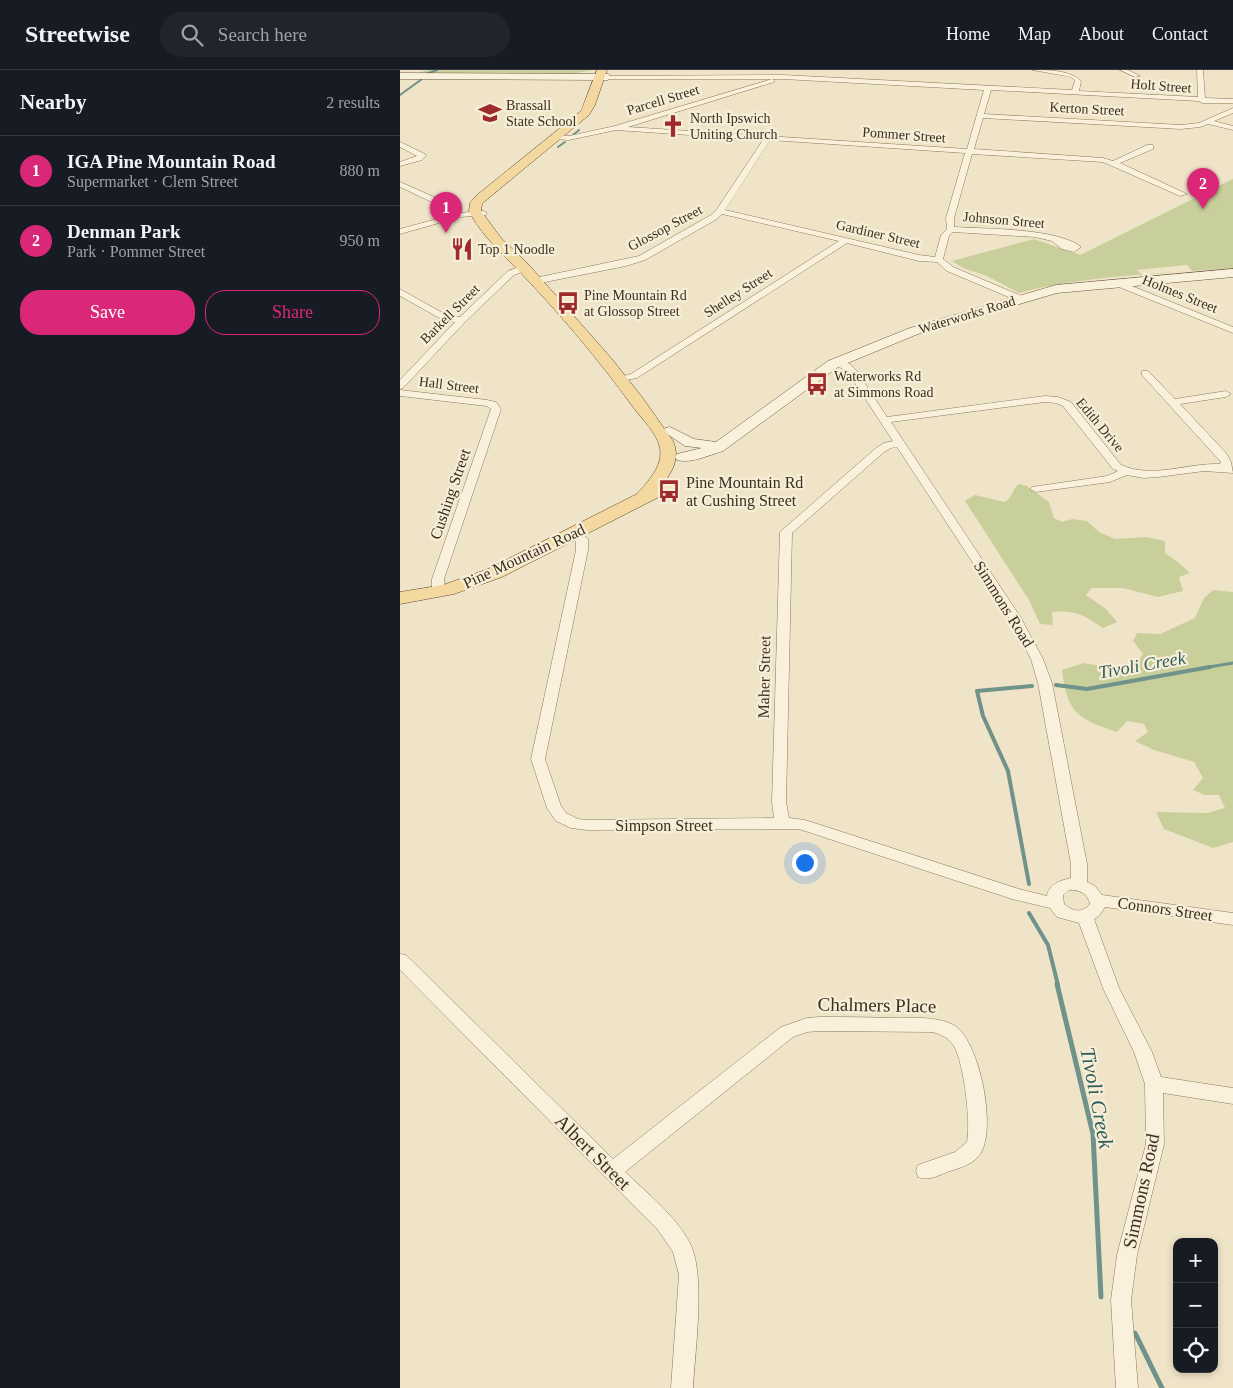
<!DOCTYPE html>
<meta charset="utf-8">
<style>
body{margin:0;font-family:"Times New Roman",serif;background:#20242c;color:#f1f3f6}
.controls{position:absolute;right:15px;bottom:15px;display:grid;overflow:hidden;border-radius:10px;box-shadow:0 2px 8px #0003}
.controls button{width:45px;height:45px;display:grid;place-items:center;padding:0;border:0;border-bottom:1px solid #363941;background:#171b24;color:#f1f3f6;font:25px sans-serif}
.you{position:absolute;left:404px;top:792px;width:18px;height:18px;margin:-12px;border:4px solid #fff;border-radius:50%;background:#1a73e8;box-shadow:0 0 0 8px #1a73e833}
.badge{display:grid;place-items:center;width:32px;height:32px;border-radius:50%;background:#db2777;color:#fff;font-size:16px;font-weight:700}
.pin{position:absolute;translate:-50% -41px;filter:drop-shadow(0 1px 2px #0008)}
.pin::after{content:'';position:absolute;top:26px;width:18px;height:15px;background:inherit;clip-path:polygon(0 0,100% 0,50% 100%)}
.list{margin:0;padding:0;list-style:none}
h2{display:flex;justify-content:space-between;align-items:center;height:65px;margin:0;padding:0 20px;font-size:21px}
h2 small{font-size:16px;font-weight:400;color:#9ea1a6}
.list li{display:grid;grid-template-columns:32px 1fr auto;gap:15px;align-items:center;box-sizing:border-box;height:70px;padding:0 20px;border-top:1px solid #363941}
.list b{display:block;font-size:19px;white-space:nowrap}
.list p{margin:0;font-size:16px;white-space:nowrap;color:#9ea1a6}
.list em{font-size:16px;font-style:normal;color:#9ea1a6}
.actions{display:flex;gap:10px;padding:15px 20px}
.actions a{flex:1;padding:11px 0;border:1px solid #db2777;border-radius:20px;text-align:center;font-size:18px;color:#db2777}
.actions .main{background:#db2777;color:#fff}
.icon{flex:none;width:28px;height:28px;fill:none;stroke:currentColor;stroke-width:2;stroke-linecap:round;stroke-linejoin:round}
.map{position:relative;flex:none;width:833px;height:1318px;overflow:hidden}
header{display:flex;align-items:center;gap:30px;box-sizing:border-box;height:70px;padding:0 25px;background:#171b24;border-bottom:1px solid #363941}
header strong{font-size:24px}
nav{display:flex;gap:28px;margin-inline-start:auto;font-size:18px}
.search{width:350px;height:45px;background:#20242c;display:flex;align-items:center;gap:12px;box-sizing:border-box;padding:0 18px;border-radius:28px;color:#9ea1a6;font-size:19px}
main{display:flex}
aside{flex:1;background:#171b24}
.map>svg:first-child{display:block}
.green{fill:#c9cf9b;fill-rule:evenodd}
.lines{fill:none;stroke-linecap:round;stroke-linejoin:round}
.stream-far3{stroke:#6f938a;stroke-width:2}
.stream-far2{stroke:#6f938a;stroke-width:3}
.stream-far1{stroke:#6f938a;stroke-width:4}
.stream{stroke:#6f938a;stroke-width:5}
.street-casing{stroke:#8d765c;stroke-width:1}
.secondary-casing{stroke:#6f573f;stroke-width:1}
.primary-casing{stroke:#5b4430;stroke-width:1}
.street{fill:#faf1dc;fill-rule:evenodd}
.secondary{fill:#faf1dc;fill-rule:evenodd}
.primary{fill:#f3d9a0;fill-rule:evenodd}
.labels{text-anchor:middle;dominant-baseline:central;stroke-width:4.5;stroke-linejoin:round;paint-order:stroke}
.far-street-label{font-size:14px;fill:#3d2e20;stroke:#f7eed8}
.far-poi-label{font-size:14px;fill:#3d2e20;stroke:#f7eed8;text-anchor:start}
.poi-label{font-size:16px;fill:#3d2e20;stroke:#f7eed8;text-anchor:start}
.street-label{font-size:16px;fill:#3d2e20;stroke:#f7eed8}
.water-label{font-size:18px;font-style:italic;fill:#2f5d5a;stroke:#f7eed8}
.near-street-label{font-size:19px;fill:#3d2e20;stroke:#f7eed8}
.near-water-label{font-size:21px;font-style:italic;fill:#2f5d5a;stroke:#f7eed8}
</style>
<header>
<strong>Streetwise</strong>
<div class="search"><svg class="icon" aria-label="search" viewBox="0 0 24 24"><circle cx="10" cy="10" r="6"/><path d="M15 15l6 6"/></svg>Search here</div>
<nav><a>Home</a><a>Map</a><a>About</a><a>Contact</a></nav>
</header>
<main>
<aside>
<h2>Nearby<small>2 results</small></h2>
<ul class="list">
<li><span class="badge">1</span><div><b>IGA Pine Mountain Road</b><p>Supermarket · Clem Street</p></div><em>880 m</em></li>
<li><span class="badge">2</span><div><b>Denman Park</b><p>Park · Pommer Street</p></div><em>950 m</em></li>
</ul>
<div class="actions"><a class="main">Save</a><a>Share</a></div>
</aside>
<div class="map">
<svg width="833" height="1318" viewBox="0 0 833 1318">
<rect width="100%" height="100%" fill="#f0e4c8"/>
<!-- green -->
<path class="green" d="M28,0H193L172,4H14Z
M833,109V198C764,204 685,205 619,223L587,206L563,198L552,191L634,169L680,185ZM787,195L792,201L742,205L737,200Z
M619,414L627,416L649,432L654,448L662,452L672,449L687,451L699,462L715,469L746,467L765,471V483L778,492L790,503L779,507L783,521L758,527L723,518H692L686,525L706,539L717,552L703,558C683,545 676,540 652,542L653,555L640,554L629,530L565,431L575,425L605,432C613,427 612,419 619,414Z
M813,520L833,522V772L813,778L764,759L756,742L807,743L825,738L819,725H805L793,720L803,708L794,692L754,680L735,671L748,662L744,654L727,651L717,662C678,649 667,643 662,600L684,593L711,598L737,593L743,584L733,571L737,563L760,564L795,548L804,528Z"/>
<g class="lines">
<!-- stream-far3 -->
<path class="stream-far3" d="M26,4L37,0
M0,25L22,9
M173,65L179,60
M158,77L165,72"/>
<!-- stream-far2 -->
<path class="stream-far2" d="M803,598L833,593"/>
<!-- stream-far1 -->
<path class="stream-far1" d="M656,615L687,619L810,597
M629,814L608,701L583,646L577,621L632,616
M629,843L648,875L658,915"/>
<!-- stream -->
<path class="stream" d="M657,914L693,1064L701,1227
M735,1263L762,1318"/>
<defs>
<path id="street" d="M633,0C649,0 670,0 681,11L679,21L798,27L797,0H803L805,28L833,29V33H802L799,31L591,20L584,44L781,55L799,53L833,38V43L814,51L833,56V60L808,54L800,57L781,59L583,48L574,79L703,88L713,91L747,75H753V79L720,93L787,124L780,126L703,92L572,84L554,148V157C585,159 658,158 681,177L674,182L662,179L652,171L635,167L553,162L549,166L543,189L553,197L624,227V231H618L547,201L537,192L519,191L447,173L237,308L216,312V308L231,304L439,171L322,144L317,149L245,190L226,196L135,214L131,211L135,208L239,186L311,145L317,139L363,70L216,60L169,70L153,69V65L169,66L215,56L372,9L374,10V12L228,57L567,79L584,20L383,9H208L205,7L206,6L383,5L672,20L675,11L671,7ZM370,70L565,83L546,148L547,159L541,165L535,187L519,185L325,140Z
M720,0H728L740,6L735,7Z
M0,72L25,84L26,86L22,90L0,96V92L17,86L0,77Z
M0,112L59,138L60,140L53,142L0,117Z
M83,141L87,143L86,145L60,147L0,164V159L59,143Z
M124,195L127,196V200L114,205L65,252L3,318L0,319V310L55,252L43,250L0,226V219L48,246L60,247L108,201Z
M717,210L833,257V263L714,215V211Z
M438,289L450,294L456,300L487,347L645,326L658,327L671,332L721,395C753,409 786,393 820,394L821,392L742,305V301H748L775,329L826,321L831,324L826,327L780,334L826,383L831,392L833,403L804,401L758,407L744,408L727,405L710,412L636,422L630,419L632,417L707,406L718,401L713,399L663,336L656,333L645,332L491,352L621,548L643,589L652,613L687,794V812L695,816L702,825L833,843V855L705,837L699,846L694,849L719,918L752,982L761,1007L833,1018V1034L763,1023L764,1074L737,1185L731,1230L738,1318H716L711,1230L717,1185L746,1074L745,1014L734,982L703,918L679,853L657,847L650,838L612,829L399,759L187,760L171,758L156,751L147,738L131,689L176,480V470L169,462L175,459L179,460L188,469V480L145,689L161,736L166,743L178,749L187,750L374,748L372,732L380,462L476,378L484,373L493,371L449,304L433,292ZM497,377L609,548L631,589L638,613L671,794V808C661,810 649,814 647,826L619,819L405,750L389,748L386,732L392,463L484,382L491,378ZM669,820C679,819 688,824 690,834C682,844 672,841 664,834L663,825Z
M0,320L87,330L96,332L101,339L44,509V522L38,526L32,522V509L91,339L87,336L0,326Z
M0,884L6,885L213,1089L381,957L407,948L419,947C443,947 467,947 492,948C512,948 533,946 552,954C580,967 599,1065 578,1087C571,1095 557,1099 547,1102C538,1106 528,1111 518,1107L516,1101L518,1095L555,1082L567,1072C571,1052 564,994 554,976C549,968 541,964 532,962L419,961L407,962L393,967L225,1102C247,1123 275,1145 290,1173C306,1205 295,1280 293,1318H271L279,1205L273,1182L258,1160L0,900Z"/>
<path id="secondary" d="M0,3L208,4L212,7L208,10L0,9Z
M833,199V207L657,223L518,264L438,297L323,381C309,385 291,394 277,390L275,387L277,384L302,378L285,376L263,361L265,358L270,357L294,369L316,372L428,291L510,258L656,215Z"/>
<path id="primary" d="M197,0H207L195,35L189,45L85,131L82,134L81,141L101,168L129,195L211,288L242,327L273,371C281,389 271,404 260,418L264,422L261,426L102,507L54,524L0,534V522L43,515L88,499L237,424C248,411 263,397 260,378C257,363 242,349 233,337C199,290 160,244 120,202C102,183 81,165 69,141L70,133L77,125L181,41Z"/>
</defs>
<!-- street casing -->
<use href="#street" class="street-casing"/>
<!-- secondary casing -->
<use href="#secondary" class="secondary-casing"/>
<!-- primary casing -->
<use href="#primary" class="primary-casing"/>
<!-- street -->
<use href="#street" class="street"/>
<!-- secondary -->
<use href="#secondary" class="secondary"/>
<!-- primary -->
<use href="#primary" class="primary"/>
</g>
<!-- icons -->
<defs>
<symbol id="school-bare" viewBox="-9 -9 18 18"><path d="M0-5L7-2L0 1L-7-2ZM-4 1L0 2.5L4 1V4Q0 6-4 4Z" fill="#9e2a2b" stroke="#f7eed8" stroke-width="2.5" paint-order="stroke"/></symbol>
<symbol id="church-bare" viewBox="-9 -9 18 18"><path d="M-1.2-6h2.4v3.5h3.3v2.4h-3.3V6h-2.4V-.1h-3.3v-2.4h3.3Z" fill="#9e2a2b" stroke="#f7eed8" stroke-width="2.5" paint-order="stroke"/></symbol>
<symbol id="restaurant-bare" viewBox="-9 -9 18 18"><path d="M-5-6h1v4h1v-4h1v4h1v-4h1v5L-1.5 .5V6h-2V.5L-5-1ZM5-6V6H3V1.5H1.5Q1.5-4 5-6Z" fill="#9e2a2b" stroke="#f7eed8" stroke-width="2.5" paint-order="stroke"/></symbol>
<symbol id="bus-bare" viewBox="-9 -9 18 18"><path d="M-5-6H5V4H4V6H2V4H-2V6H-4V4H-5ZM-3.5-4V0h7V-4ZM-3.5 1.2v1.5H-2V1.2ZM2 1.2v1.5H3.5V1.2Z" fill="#9e2a2b" stroke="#f7eed8" stroke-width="2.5" paint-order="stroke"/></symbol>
</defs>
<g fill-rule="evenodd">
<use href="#school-bare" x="74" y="27" width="32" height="32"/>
<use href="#church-bare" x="257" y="40" width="32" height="32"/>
<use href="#restaurant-bare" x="46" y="163" width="32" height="32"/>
<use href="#bus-bare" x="152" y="217" width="32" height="32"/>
<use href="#bus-bare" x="401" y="298" width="32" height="32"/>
<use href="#bus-bare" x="253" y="405" width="32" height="32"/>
</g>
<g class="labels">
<!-- far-street labels -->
<g class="far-street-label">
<text transform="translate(761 16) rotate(4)">Holt Street</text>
<text transform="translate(263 30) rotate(-17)">Parcell Street</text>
<text transform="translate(687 39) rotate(3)">Kerton Street</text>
<text transform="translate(504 65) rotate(4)">Pommer Street</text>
<text transform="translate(604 150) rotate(5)">Johnson Street</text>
<text transform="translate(265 158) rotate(-28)">Glossop Street</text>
<text transform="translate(478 164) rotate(13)">Gardiner Street</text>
<text transform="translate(338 223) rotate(-33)">Shelley Street</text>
<text transform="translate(780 224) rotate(22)">Holmes Street</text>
<text transform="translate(50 244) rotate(-45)">Barkell Street</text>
<text transform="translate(567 245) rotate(-17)">Waterworks Road</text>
<text transform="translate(49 315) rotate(7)">Hall Street</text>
<text transform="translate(700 355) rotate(50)">Edith Drive</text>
</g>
<!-- far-poi labels -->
<g class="far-poi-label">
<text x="106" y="35">Brassall<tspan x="106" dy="16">State School</tspan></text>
<text x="290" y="48">North Ipswich<tspan x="290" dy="16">Uniting Church</tspan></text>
<text x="78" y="179">Top 1 Noodle</text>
<text x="184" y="225">Pine Mountain Rd<tspan x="184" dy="16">at Glossop Street</tspan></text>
<text x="434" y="306">Waterworks Rd<tspan x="434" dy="16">at Simmons Road</tspan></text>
</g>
<!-- poi labels -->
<g class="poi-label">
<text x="286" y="412">Pine Mountain Rd<tspan x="286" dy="18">at Cushing Street</tspan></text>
</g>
<!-- street labels -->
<g class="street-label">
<text transform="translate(50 424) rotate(-71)">Cushing Street</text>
<text transform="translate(124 486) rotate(-25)">Pine Mountain Road</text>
<text transform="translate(604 534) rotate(58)">Simmons Road</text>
<text transform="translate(364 607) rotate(-89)">Maher Street</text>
<text x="264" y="755">Simpson Street</text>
<text transform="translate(765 839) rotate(8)">Connors Street</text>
</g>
<!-- water labels -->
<g class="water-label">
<text transform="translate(742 595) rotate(-10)">Tivoli Creek</text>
</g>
<!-- near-street labels -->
<g class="near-street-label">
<text transform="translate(477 935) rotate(1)">Chalmers Place</text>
<text transform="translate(193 1082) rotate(45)">Albert Street</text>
<text transform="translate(741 1121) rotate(-78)">Simmons Road</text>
</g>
<!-- near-water labels -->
<g class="near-water-label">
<text transform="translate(697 1028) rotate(79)">Tivoli Creek</text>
</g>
</g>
</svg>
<div class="controls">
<button>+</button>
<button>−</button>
<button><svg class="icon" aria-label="locate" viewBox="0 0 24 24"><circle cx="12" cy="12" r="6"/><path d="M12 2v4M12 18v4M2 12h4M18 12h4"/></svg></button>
</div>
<div class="you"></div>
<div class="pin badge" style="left:46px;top:163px">1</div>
<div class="pin badge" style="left:803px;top:139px">2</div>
</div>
</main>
